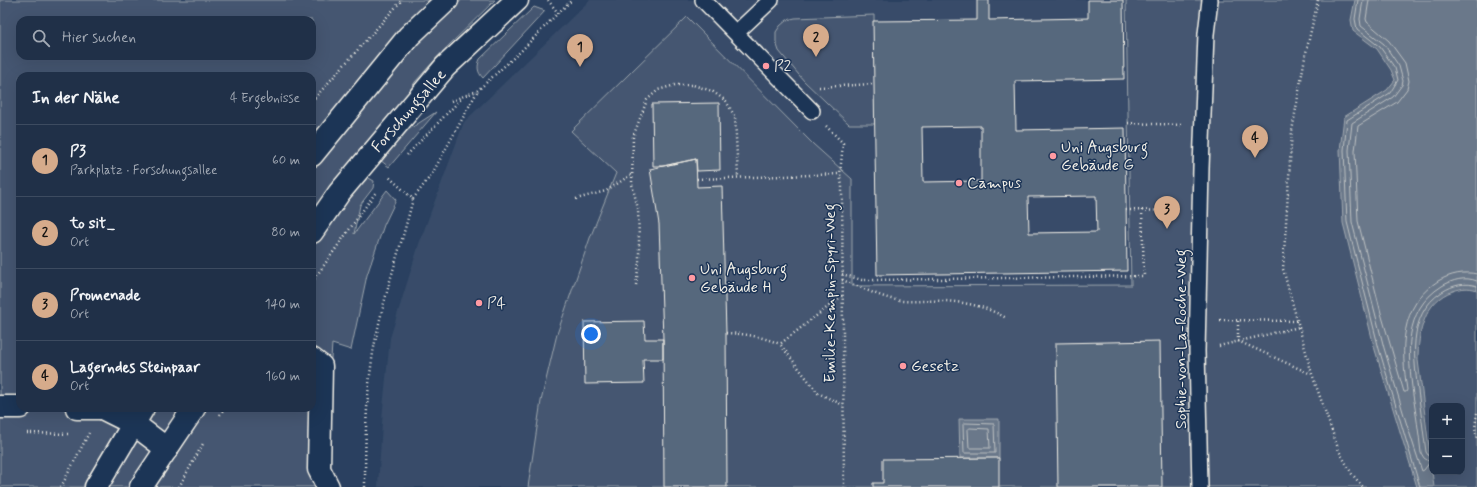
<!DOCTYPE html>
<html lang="de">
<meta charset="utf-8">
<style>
body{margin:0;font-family:Mynerve,sans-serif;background:#28384f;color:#f1f3f6}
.controls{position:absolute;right:12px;bottom:12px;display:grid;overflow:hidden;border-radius:8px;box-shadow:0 4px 16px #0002}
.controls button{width:36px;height:36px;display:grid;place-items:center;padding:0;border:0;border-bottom:1px solid #3d4b60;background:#203048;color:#f1f3f6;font:20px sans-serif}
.you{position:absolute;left:591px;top:334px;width:14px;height:14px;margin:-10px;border:3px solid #fff;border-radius:50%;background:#1a73e8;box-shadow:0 0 0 6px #1a73e833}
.badge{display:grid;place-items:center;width:26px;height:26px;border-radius:50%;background:#d6ab8b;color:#111;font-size:13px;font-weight:700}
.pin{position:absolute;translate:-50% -33px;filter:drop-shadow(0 1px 2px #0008)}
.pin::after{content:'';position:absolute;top:21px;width:14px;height:12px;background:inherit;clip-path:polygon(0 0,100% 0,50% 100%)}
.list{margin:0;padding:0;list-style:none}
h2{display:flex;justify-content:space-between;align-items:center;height:52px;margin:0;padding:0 16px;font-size:17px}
h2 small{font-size:13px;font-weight:400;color:#a2a9b4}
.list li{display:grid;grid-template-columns:26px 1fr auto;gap:12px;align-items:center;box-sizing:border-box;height:72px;padding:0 16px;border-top:1px solid #3d4b60}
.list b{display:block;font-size:15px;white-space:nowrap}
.list p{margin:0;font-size:13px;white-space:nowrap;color:#a2a9b4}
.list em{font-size:13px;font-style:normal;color:#a2a9b4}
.icon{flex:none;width:22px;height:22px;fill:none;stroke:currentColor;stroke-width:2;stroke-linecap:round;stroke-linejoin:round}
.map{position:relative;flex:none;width:1477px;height:487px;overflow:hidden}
.search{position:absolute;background:#203048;box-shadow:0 4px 16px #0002;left:16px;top:16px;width:300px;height:44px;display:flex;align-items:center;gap:10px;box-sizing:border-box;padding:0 14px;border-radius:12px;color:#a2a9b4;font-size:15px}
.panel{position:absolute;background:#203048;box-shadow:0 4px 16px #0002;left:16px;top:72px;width:300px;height:340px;border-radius:12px}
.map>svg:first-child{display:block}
.built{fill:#374c69;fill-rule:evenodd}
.green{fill:#445771;stroke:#9ca4ac;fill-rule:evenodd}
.water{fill:#6a788a;stroke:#a1a8b0}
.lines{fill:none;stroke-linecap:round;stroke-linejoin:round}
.shore{stroke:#bdc1c2;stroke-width:1}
.building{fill:#56677d;stroke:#f4f1e8;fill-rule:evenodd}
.lane-casing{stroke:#f4f1e8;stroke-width:18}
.street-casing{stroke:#f4f1e8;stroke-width:25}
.secondary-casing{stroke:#f4f1e8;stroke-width:25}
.path{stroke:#f4f1e8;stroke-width:2.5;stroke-dasharray:1 3;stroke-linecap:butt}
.lane{stroke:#1d3557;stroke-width:15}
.street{stroke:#1d3557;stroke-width:22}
.secondary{stroke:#1d3557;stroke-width:22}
.poi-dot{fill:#ff9aa2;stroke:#1d3557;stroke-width:1.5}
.labels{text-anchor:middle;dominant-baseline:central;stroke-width:3;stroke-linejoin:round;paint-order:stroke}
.poi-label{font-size:16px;fill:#f4f1e8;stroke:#1d3557;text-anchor:start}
.street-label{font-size:16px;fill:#f4f1e8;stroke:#1d3557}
</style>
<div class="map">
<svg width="1477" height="487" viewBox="0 0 1477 487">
<rect width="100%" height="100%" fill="#2a4060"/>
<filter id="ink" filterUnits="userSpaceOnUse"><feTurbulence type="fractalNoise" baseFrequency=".025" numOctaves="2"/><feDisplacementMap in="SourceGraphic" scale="8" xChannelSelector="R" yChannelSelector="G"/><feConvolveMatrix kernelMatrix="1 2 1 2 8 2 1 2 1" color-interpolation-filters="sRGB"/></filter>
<g filter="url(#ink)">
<!-- built -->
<path class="built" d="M590,0H1477V487H378L383,408L390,338L419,244L464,122ZM1432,406H1462V472H1432Z"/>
<!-- green -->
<path class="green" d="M0,0H455L451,9L462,0H495L442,52L415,82L369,161L365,178L367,177L374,181L373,188L360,205L354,234L387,190L396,200L384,225L367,275L351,350L332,344L327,415L328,487H0ZM20,20H312V56H20ZM20,76H312V408H20Z
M1126,0H1477V487H528L541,401L557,334L590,238L616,173L571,131L687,17L813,144L852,179V286L1131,285ZM1432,406H1462V472H1432Z
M534,7L545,11L483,78C477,72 477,66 480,59Z
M874,15L875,124H849L804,81L779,51L776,42V32L780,26L787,20L795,18Z
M436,112L389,167L380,160L408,130Z"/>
<!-- water -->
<path class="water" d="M1355,0H1477V290C1468,287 1462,288 1453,291C1424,301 1418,333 1418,360L1434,487H1417L1375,350L1343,223L1340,150L1344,117L1387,90L1395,80L1391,70L1377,49L1353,31L1351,20Z
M959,419H999V458H960Z"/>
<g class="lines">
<!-- shore -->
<path class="shore" d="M1358,0L1355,19L1357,29L1380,47L1395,68L1398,80L1390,93L1347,120L1344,150L1347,222L1379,349L1420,487
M1363,0L1360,19L1361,26L1384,44L1399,66L1403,81L1402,85L1393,97L1352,123L1349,150L1352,222L1384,348L1406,422L1422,471L1424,470L1430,462L1424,458L1421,453C1419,433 1416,414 1413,395C1408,355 1402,311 1442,286C1452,280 1465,276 1477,281
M1369,0L1366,19L1367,22L1389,41L1405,63L1409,81L1407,89L1397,102L1358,126L1355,151L1358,221L1381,313L1404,392H1406L1407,390C1401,349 1399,306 1438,281C1450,274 1464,271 1477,274
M965,423L994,424L995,453H964L963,425Z
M970,428L989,429L990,448H969L968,430Z
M1432,456L1428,455L1426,452C1424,434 1421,416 1419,398C1414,361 1406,315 1442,292C1453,285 1465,282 1477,286"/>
</g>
<!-- building -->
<path class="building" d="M977,0H989V20L1088,18V0H1123L1124,79L1015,81L1016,130L1125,128L1127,271L877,275L873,21L977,20ZM981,126V181L923,182L922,127ZM1096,196L1097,232L1029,233L1028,197Z
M719,103L720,170L697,171L696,159L663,166H653L652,104Z
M696,159L697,187L722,186L726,333L727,487H664L663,339L659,224L650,169Z
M644,321L645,339H663V359H643L644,383L585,384L584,322Z
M1160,341L1162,487H1058L1056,343Z
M999,458V487H873V483H883V459Z"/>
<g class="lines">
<defs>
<path id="lane" d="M703,0L812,111
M736,33L771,0
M1200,487L1197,351L1201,168L1206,34L1210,0"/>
<path id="street" d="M312,359L321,366L319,469L328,487
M0,407H20
M77,408H102L134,424L167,449"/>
<path id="secondary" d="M312,155L409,36L447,0
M312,232L339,193L445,67L517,0
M96,487L143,408
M141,487L194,408"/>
</defs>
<!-- lane casing -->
<use href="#lane" class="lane-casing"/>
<!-- street casing -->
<use href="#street" class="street-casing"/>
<!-- secondary casing -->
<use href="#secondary" class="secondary-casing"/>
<!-- path -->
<path class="path" d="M548,0L558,13
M1318,0L1305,57L1292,131L1283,269L1312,374L1339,451L1352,474L1363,487
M819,87L874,84
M312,101L402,0
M451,101L477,91L521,51L558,13L572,0
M1128,123L1182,125
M826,126L843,143L840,174L842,186L844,487
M407,155L462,98
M697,179L840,174
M413,199L432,174L477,92
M576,199L606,191L632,174
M1126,210L1177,211
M842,274L862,280H871L1144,276L1142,210
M842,280C862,287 882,299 903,301C917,302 930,300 944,301C965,302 988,307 1006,318
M312,282L376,192
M636,285L639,262V239L638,209L632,184L633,137L647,100L658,90L675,85H693L712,91L726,101L735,117L738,177
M842,296L780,344L818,393L843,405
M1220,320L1298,321
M1238,321V341
M726,333C746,334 760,336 780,344
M1238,341L1311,374
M1219,346L1299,327
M1477,413L1475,427L1477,439
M220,415L224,408
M27,433L70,434
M61,487L89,433
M179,487L204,442
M365,487C365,442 366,398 373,353C382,301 400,250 413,199L388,176"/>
<!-- lane -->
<use href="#lane" class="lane"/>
<!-- street -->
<use href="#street" class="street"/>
<!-- secondary -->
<use href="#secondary" class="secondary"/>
</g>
</g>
<!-- markers -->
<g class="poi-dot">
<circle cx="766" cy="66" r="4"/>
<circle cx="1053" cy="156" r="4"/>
<circle cx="959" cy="183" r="4"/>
<circle cx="692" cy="278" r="4"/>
<circle cx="479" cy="303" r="4"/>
<circle cx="903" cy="366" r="4"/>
</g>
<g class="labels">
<!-- poi labels -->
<g class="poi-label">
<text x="774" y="66">P2</text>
<text x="1061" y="147">Uni Augsburg<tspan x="1061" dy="18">Gebäude G</tspan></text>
<text x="967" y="183">Campus</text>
<text x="700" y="269">Uni Augsburg<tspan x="700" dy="18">Gebäude H</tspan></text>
<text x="487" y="303">P4</text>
<text x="911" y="366">Gesetz</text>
</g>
<!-- street labels -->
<g class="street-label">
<text transform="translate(409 111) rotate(-49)">Forschungsallee</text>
<text transform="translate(830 293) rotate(-90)">Emilie-Kempin-Spyri-Weg</text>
<text transform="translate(1181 339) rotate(-90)">Sophie-von-La-Roche-Weg</text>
</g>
</g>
</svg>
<div class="controls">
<button>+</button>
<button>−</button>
</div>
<div class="you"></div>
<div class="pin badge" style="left:580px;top:67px">1</div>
<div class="pin badge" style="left:816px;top:57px">2</div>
<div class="pin badge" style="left:1167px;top:229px">3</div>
<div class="pin badge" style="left:1255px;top:158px">4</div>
<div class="search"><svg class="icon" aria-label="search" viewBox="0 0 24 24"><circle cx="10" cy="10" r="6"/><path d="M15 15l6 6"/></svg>Hier suchen</div>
<section class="panel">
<h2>In der Nähe<small>4 Ergebnisse</small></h2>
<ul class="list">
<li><span class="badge">1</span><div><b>P3</b><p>Parkplatz · Forschungsallee</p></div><em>60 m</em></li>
<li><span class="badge">2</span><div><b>to sit_</b><p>Ort</p></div><em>80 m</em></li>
<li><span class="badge">3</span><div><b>Promenade</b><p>Ort</p></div><em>140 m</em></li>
<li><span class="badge">4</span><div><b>Lagerndes Steinpaar</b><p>Ort</p></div><em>160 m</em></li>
</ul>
</section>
</div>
